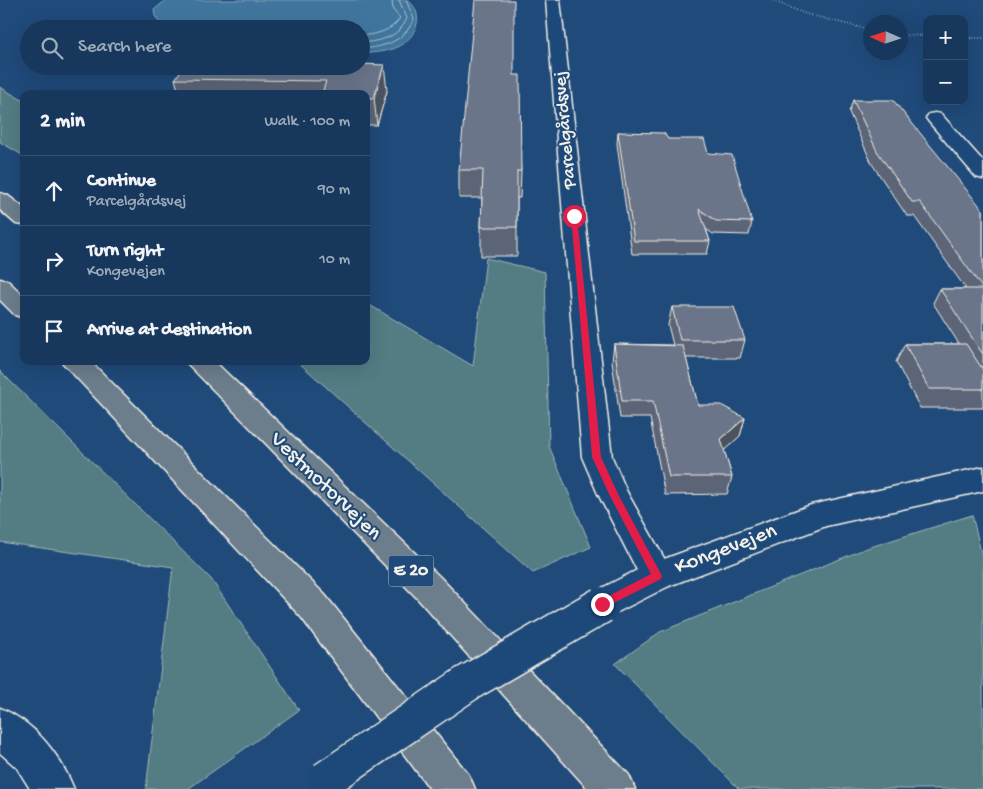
<!DOCTYPE html>
<meta charset="utf-8">
<style>
body{margin:0;font-family:"Gochi Hand",sans-serif;background:#203f62;color:#f1f3f6}
.controls{position:absolute;right:15px;top:15px;display:grid;overflow:hidden;border-radius:10px;box-shadow:0 5px 20px #0002}
.controls button{width:45px;height:45px;display:grid;place-items:center;padding:0;border:0;border-bottom:1px solid #365272;background:#17385c;color:#f1f3f6;font:25px sans-serif}
.compass{position:absolute;left:863px;top:15px;width:45px;height:45px;border-radius:50%;background:#17385c;box-shadow:0 5px 20px #0002;rotate:273deg}
.stop{position:absolute;width:15px;height:15px;margin:-11px;border:4px solid #e11d48;border-radius:50%;background:#fff}
.stop.end{background:#e11d48;border-color:#fff;box-shadow:0 1px 5px #0008}
.list{margin:0;padding:0;list-style:none}
h2{display:flex;justify-content:space-between;align-items:center;height:65px;margin:0;padding:0 20px;font-size:21px}
h2 small{font-size:16px;font-weight:400;color:#9eacbb}
.list li{display:grid;grid-template-columns:32px 1fr auto;gap:15px;align-items:center;box-sizing:border-box;height:70px;padding:0 20px;border-top:1px solid #365272}
.list b{display:block;font-size:19px;white-space:nowrap}
.list p{margin:0;font-size:16px;white-space:nowrap;color:#9eacbb}
.list em{font-size:16px;font-style:normal;color:#9eacbb}
.icon{flex:none;width:28px;height:28px;fill:none;stroke:currentColor;stroke-width:2;stroke-linecap:round;stroke-linejoin:round}
.map{position:relative;flex:none;width:983px;height:789px;overflow:hidden}
.search{position:absolute;background:#17385c;box-shadow:0 5px 20px #0002;left:20px;top:20px;width:350px;height:55px;display:flex;align-items:center;gap:12px;box-sizing:border-box;padding:0 18px;border-radius:28px;color:#9eacbb;font-size:19px}
.panel{position:absolute;background:#17385c;box-shadow:0 5px 20px #0002;left:20px;top:90px;width:350px;height:275px;border-radius:10px}
.map>svg:first-child{display:block}
.green{fill:#527c83;stroke:#a3b6b6}
.water{fill:#41769e;stroke:#89a7bc}
.lines{fill:none;stroke-linecap:round;stroke-linejoin:round}
.shore{stroke:#acc0ca;stroke-width:1}
.minor-casing{stroke:#f4f1e8;stroke-width:3}
.tertiary-casing{stroke:#f4f1e8;stroke-width:3}
.motorway-casing{stroke:#f4f1e8;stroke-width:3}
.path{stroke:#f4f1e8;stroke-width:2;stroke-dasharray:0.5 2.5;stroke-linecap:butt}
.minor{fill:#1f4a7a;fill-rule:evenodd}
.tertiary{fill:#1f4a7a;fill-rule:evenodd}
.motorway{fill:#6c7d8c;fill-rule:evenodd}
.tertiary-bridge-casing{stroke:#f4f1e8;stroke-width:39;stroke-linecap:butt}
.tertiary-bridge{stroke:#1f4a7a;stroke-width:36}
.wall{fill:#5c6577;stroke:#f4f1e8}
.shaded-wall{fill:#4b5261;stroke:#f4f1e8}
.building{fill:#6b758a;stroke:#f4f1e8}
.route{fill:#e11d48}
.labels{text-anchor:middle;dominant-baseline:central;stroke-width:4;stroke-linejoin:round;paint-order:stroke}
.shield{fill:#1f4a7a;stroke:#b4bfc7;stroke-width:1}
.shield-label{font-size:18px;font-weight:bold;fill:#f4f1e8}
.street-label{font-size:19px;fill:#f4f1e8;stroke:#1f4a7a}
.near-street-label{font-size:22px;fill:#f4f1e8;stroke:#1f4a7a}
</style>
<div class="map">
<svg width="983" height="789" viewBox="0 0 983 789">
<rect width="100%" height="100%" fill="#1f4a7a"/>
<filter id="ink" filterUnits="userSpaceOnUse"><feTurbulence type="fractalNoise" baseFrequency=".02" numOctaves="2"/><feDisplacementMap in="SourceGraphic" scale="10" xChannelSelector="R" yChannelSelector="G"/><feConvolveMatrix kernelMatrix="1 2 1 2 8 2 1 2 1" color-interpolation-filters="sRGB"/></filter>
<g filter="url(#ink)">
<!-- green -->
<path class="green" d="M0,87L24,101V156L0,142Z
M486,258L545,272L549,446L591,547L533,573L297,361H366V303L473,366Z
M0,371L211,579L299,710L188,789H146L173,567L0,542Z
M972,515L983,560V789H739L615,664L660,632L867,548Z"/>
<!-- water -->
<path class="water" d="M166,0H408C427,16 415,41 393,49C383,52 372,53 361,54V29H164L155,16L154,10Z"/>
<g class="lines">
<!-- shore -->
<path class="shore" d="M361,36C376,34 391,32 400,18L393,10L392,0
M361,43C380,41 399,38 407,18L399,0
M361,49C384,47 404,42 414,19L406,0"/>
<defs>
<path id="minor" d="M546,0H560L612,457L627,492L674,576L669,586L657,590L645,586L598,494L582,457Z
M935,113L941,114L983,161V179L976,177L929,122L926,118L929,114Z
M0,708C35,722 60,755 74,789H30L17,768L0,753Z"/>
<path id="tertiary" d="M983,467V491L826,526L669,586L602,620L590,616L585,605L590,594L645,566L811,505Z"/>
<path id="motorway" d="M0,193L7,195L24,208V225L16,224L0,210Z
M0,279L8,281L24,296V318L15,315L0,300Z
M61,361H90L325,595L469,775L475,789H430L301,617Z
M185,361H214L440,577L629,775L635,789H588L416,597Z"/>
</defs>
<!-- minor casing -->
<use href="#minor" class="minor-casing"/>
<!-- tertiary casing -->
<use href="#tertiary" class="tertiary-casing"/>
<!-- motorway casing -->
<use href="#motorway" class="motorway-casing"/>
<!-- path -->
<path class="path" d="M771,0L806,14L870,30
M900,35L927,36
M964,38H983"/>
<!-- minor -->
<use href="#minor" class="minor"/>
<!-- tertiary -->
<use href="#tertiary" class="tertiary"/>
<!-- motorway -->
<use href="#motorway" class="motorway"/>
<defs>
<path id="tertiary-bridge" d="M325,780L466,684L602,605"/>
</defs>
<!-- tertiary-bridge casing -->
<use href="#tertiary-bridge" class="tertiary-bridge-casing"/>
<!-- tertiary-bridge -->
<use href="#tertiary-bridge" class="tertiary-bridge"/>
</g>
<!-- wall -->
<path class="wall" d="M328,66L387,91L377,125H366V94H179L175,79Z
M514,75L521,171L520,198H517V256H481V227L482,198H459V170Z
M853,100L983,210V367H981L983,370V408H920L896,362L905,344H959L933,303L940,289H966L914,216H907L872,164L849,112Z
M618,132L668,139L708,153L752,222L749,235L713,234L706,229L710,241L707,254H632L617,144Z
M672,307L745,340L740,358H686L698,405L745,418L740,436L724,450L732,477L727,494L665,495L650,418H620L612,361L614,344L673,345L668,325Z"/>
<!-- shaded-wall -->
<path class="shaded-wall" d="M384,65L387,91L377,125L374,98Z
M745,418L740,436L717,457L721,439Z"/>
<!-- building -->
<path class="building" d="M475,0H514V75H520L521,171H517V227H481L483,170H459Z
M361,64L384,65L374,98H366V94H322L326,81L175,79L184,66H328L331,67L332,66H361Z
M853,100H893L983,210V289L920,202H912L877,151Z
M618,132L664,133L668,139H704L708,153L732,155L752,222L716,221L699,209L710,241H634Z
M940,289H983V353H982Z
M672,307H734L745,340H680Z
M614,344L683,346L698,405H721L745,418L721,439L732,477H669L653,401H622Z
M905,344H966L983,370V389H929Z"/>
</g>
<!-- route -->
<path class="route" d="M574,214L577,216L601,457L618,494L662,576L661,579L602,609L599,608V601L651,574L609,494L592,457L571,216Z"/>
<g class="labels">
<!-- shield labels -->
<rect class="shield" x="388.5" y="555.5" width="45" height="31" rx="4"/>
<g class="shield-label">
<text x="411" y="571">E 20</text>
</g>
<!-- street labels -->
<g class="street-label">
<text transform="translate(566 130) rotate(-95)">Parcelgårdsvej</text>
</g>
<!-- near-street labels -->
<g class="near-street-label">
<text transform="translate(325 487) rotate(44)">Vestmotorvejen</text>
<text transform="translate(726 550) rotate(-21)">Kongevejen</text>
</g>
</g>
</svg>
<div class="controls">
<button>+</button>
<button>−</button>
</div>
<svg class="compass" viewBox="-18 -18 36 36"><path d="M0-13l5 13h-10z" fill="#e53935"/><path d="M0 13l5-13h-10z" fill="#9eacbb"/></svg>
<div class="stop" style="left:574px;top:216px"></div>
<div class="stop end" style="left:602px;top:604px"></div>
<div class="search"><svg class="icon" aria-label="search" viewBox="0 0 24 24"><circle cx="10" cy="10" r="6"/><path d="M15 15l6 6"/></svg>Search here</div>
<section class="panel">
<h2>2 min<small>Walk · 100 m</small></h2>
<ul class="list">
<li><svg class="icon" aria-label="ahead" viewBox="0 0 24 24"><path d="M12 20V5M6 11l6-6 6 6"/></svg><div><b>Continue</b><p>Parcelgårdsvej</p></div><em>90 m</em></li>
<li><svg class="icon" aria-label="right" viewBox="0 0 24 24"><path d="M7 20v-9h11M14 6l5 5-5 5"/></svg><div><b>Turn right</b><p>Kongevejen</p></div><em>10 m</em></li>
<li><svg class="icon" aria-label="arrive" viewBox="0 0 24 24"><path d="M6 21V4h12l-3 4 3 4H6"/></svg><div><b>Arrive at destination</b></div></li>
</ul>
</section>
</div>
